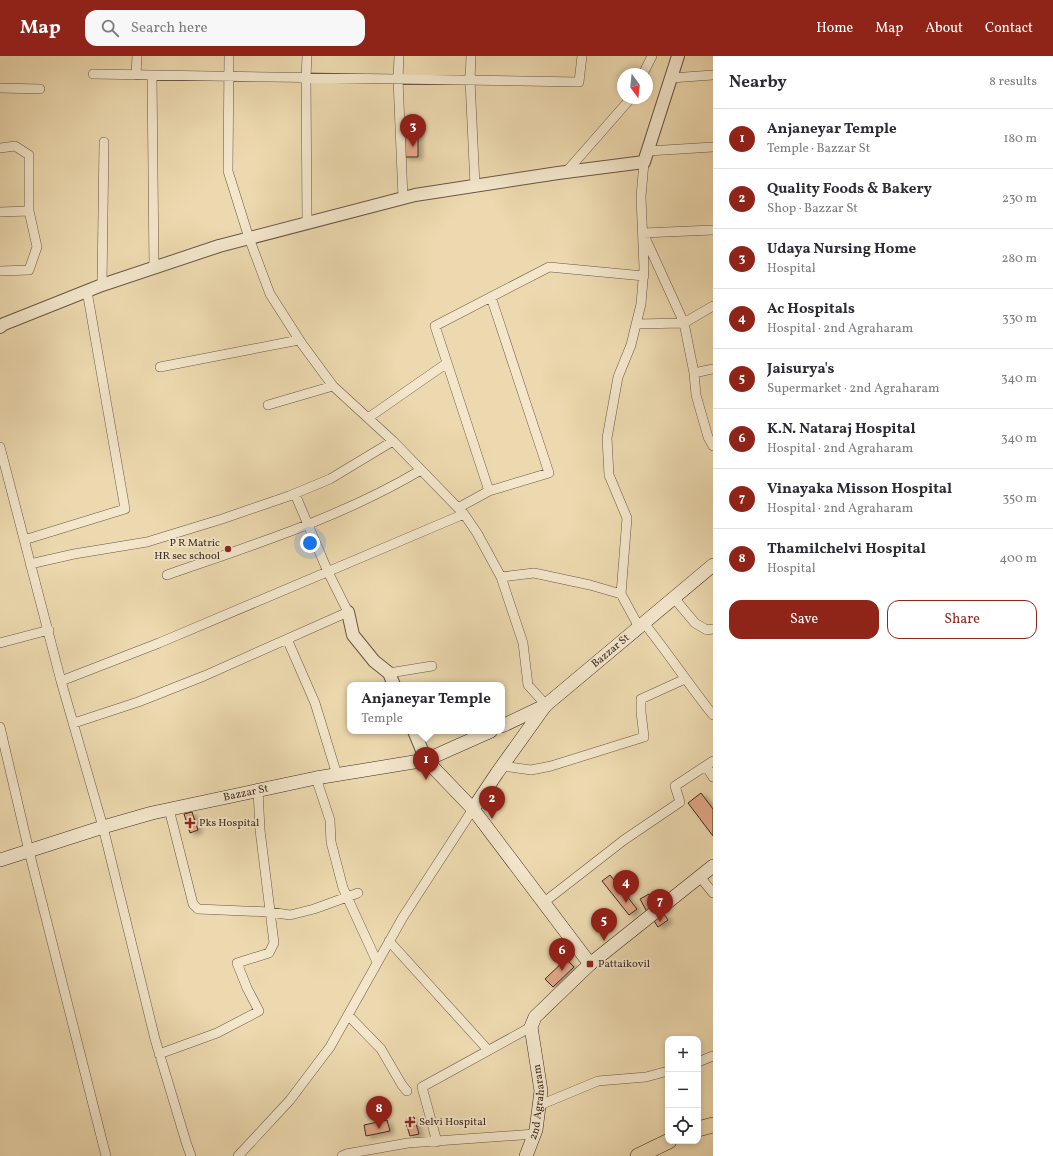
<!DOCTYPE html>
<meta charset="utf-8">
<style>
body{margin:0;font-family:Vollkorn,serif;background:#f7f7f7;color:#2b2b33}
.controls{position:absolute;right:12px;bottom:12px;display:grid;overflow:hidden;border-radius:8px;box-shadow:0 2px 6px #0003}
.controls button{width:36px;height:36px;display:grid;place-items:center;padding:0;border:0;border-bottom:1px solid #e1e1e2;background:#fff;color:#2b2b33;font:20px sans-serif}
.compass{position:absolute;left:617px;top:12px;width:36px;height:36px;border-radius:50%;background:#fff;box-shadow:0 2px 6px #0003;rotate:165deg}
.you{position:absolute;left:310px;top:487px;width:14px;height:14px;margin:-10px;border:3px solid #fff;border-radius:50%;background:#1a73e8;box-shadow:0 0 0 6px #1a73e833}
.badge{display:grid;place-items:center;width:26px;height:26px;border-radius:50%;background:#8f2418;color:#fff;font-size:13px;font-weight:700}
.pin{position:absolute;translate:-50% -33px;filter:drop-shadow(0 1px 2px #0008)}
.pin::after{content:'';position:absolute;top:21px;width:14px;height:12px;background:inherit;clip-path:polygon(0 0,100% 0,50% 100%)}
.popup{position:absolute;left:347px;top:626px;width:158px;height:52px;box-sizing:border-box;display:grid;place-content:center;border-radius:8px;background:#fff;filter:drop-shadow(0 1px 3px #0005);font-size:13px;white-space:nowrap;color:#7c7c81}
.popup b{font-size:15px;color:#2b2b33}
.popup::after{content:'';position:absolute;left:50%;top:100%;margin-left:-8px;border:8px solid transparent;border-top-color:#fff}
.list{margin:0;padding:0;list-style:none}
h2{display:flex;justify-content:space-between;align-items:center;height:52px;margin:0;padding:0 16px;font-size:17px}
h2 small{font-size:13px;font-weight:400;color:#7c7c81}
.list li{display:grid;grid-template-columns:26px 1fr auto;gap:12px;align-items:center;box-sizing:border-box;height:60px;padding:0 16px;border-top:1px solid #e1e1e2}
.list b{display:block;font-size:15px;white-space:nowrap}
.list p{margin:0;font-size:13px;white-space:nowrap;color:#7c7c81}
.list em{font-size:13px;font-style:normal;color:#7c7c81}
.actions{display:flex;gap:8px;padding:12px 16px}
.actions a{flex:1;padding:9px 0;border:1px solid #8f2418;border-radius:12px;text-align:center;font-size:14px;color:#8f2418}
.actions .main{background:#8f2418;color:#fff}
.icon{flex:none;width:22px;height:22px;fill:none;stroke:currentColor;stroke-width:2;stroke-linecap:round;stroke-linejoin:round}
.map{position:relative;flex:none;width:713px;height:1100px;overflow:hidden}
header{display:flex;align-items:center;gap:24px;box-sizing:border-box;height:56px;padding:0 20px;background:#8f2418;color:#fff}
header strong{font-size:19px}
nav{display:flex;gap:22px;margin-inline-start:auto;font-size:14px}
.search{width:280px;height:36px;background:#f7f7f7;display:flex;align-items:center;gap:10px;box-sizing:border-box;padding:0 14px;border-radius:12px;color:#7c7c81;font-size:15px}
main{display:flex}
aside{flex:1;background:#fff}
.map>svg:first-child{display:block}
.building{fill:#e4a98a;stroke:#3d2b21;filter:url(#shadow)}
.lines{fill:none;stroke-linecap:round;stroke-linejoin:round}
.minor-casing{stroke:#695644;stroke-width:10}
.tertiary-casing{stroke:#695644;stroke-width:14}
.secondary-casing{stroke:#3d2b21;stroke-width:14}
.primary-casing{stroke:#3d2b21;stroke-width:16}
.minor{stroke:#f3e6cb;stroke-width:9}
.tertiary{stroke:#f3e6cb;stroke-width:12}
.secondary{stroke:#f3e6cb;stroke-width:13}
.primary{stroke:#edd9af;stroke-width:15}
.poi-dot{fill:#8f2418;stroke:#f3e6cb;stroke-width:1.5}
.labels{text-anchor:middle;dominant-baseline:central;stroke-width:3.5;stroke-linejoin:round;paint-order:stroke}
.poi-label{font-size:11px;fill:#3d2b21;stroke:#f3e6cb;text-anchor:start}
.street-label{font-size:11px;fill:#3d2b21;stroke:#f3e6cb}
</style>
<header>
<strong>Map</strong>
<div class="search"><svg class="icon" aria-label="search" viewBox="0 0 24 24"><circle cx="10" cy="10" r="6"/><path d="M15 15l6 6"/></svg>Search here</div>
<nav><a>Home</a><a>Map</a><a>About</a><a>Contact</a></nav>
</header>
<main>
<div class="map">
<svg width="713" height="1100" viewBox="0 0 713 1100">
<defs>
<filter id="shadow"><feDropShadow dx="4.5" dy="2.5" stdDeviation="2" flood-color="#0004"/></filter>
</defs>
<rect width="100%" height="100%" fill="#edd9af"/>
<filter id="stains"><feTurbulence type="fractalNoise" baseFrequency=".005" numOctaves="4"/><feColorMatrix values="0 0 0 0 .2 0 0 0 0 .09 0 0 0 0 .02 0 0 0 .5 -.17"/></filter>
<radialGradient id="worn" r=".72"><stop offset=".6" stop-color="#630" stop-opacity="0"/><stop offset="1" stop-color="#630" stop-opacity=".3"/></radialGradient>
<!-- building -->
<path class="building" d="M418,68V101H403V69Z
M701,737L713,753V780L688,747Z
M192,756L198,774L190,777L184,758Z
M610,819L637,853L629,859L602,825Z
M649,838L656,850L647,856L640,843Z
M664,858L668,864L658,871L654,865Z
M566,903L574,911L553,931L545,923Z
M414,1061L419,1078L410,1080L405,1064Z
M387,1064L390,1075L366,1080L364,1069Z"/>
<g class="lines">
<defs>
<path id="minor" d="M229,0L228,115L249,182L270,238L302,288L333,330L393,385L464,458L477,477L501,521L523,587L528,629L546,649
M307,0L306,21L307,167
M399,0L398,23L403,142
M471,0L470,24L475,130
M93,18L579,26L582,0
M643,18L652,0
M136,19L137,0
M152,19L154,212
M671,22L713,19
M0,32L40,33
M0,92L15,90L29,99V155L37,191L29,214L0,215
M648,95L713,91
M567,115L631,42
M0,156L29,155
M713,174L643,177L684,267L694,317L696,339L708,381L713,390
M102,229L104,86
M636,268L684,267L713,250
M160,311L299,284
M694,317L713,313
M268,349L333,330
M368,362L447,307
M0,391L61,625L103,771L155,983L186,1086L191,1100
M489,435L549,417L491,241
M458,452L489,435L435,270L549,211L644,220
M24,484L125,453L87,235
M30,508L74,498L147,486L222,463L289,440L330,423L393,385
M167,519C253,489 342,461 421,414
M501,521L534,517L590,529L621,538
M674,542L695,567L707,574L713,573
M644,567C668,597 689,629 713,659
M639,571L621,538L627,462L609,419L607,382L618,321L631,289L641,248L644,212L641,141L644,106
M287,583L315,647L337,719
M0,587L49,574
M389,617L432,610
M61,625L159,587L464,458
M74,667L138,646L204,620L348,556L328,516L295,438
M0,671L29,795L106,1100
M502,710L531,714L551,710L644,681L641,656V643L685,623
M706,710L713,721
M316,722L330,764L331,786L343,832L377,906
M169,753L193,848L198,853L270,856L290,859L314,853L358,837
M700,821L713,837
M543,847L624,784L680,746L675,730L713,705
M389,885L488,994
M348,959L381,993L402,1029L407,1035
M159,998L217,977L259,955L247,932L237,907L269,897L274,887L260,774L258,734
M698,1006L713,1000
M540,1049L598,1025L646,1021L668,1015
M437,1086L422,1031L531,971
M238,1100L290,1044L330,991L403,861L473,753
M342,1100L346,1098L408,1087L535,1078"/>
<path id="tertiary" d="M0,271L4,268L102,229L219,190L415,139L558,117L644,106L678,0
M348,556L353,579L374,605L389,617L394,629
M414,675L426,704"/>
<g id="secondary">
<path id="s1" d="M502,670L546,649L713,509"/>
<path d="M426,704L473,753L590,908"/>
<path d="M473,753L497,717L545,650"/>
<path id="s2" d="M0,804L103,771L152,757L316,722L426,704L491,675"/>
<path id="s3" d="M526,1100L536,1074L541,1035L531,971L535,961L590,908L713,810"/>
</g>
<path id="primary" d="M698,1073L713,1069
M638,1100L669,1085"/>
</defs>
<!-- minor casing -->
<use href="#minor" class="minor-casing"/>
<!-- tertiary casing -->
<use href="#tertiary" class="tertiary-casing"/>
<!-- secondary casing -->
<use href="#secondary" class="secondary-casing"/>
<!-- primary casing -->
<use href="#primary" class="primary-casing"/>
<!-- minor -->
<use href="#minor" class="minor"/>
<!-- tertiary -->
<use href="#tertiary" class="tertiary"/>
<!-- secondary -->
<use href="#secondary" class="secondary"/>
<!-- primary -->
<use href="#primary" class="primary"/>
</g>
<!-- markers -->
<g class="poi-dot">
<circle cx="228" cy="493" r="4"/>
<path d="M188 761h4v4h4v4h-4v4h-4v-4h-4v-4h4z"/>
<rect x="586" y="904" width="8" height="8" rx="2"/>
<path d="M408 1060h4v4h4v4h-4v4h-4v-4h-4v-4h4z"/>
</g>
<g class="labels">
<!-- poi labels -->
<g class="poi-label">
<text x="220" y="487" text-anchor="end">P R Matric<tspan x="220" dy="13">HR sec school</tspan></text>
<text x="199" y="767">Pks Hospital</text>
<text x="598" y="908">Pattaikovil</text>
<text x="419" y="1066">Selvi Hospital</text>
</g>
<!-- street labels -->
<g class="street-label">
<text stroke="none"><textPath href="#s1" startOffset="133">Bazzar St</textPath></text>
<text stroke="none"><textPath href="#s2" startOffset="255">Bazzar St</textPath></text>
<text stroke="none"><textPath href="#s3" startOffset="56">2nd Agraharam</textPath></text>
</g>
</g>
<rect width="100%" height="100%" filter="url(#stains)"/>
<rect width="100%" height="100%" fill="url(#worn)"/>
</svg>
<div class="controls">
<button>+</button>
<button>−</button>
<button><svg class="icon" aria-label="locate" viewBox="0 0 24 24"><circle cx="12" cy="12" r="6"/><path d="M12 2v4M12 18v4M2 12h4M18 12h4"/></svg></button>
</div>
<svg class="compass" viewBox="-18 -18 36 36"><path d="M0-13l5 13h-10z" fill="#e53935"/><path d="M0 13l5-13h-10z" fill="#7c7c81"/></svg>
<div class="you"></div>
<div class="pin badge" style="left:426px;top:724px">1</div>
<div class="popup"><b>Anjaneyar Temple</b>Temple</div>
<div class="pin badge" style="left:492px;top:763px">2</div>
<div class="pin badge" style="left:413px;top:91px">3</div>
<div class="pin badge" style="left:626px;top:847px">4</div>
<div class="pin badge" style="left:604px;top:885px">5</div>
<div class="pin badge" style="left:562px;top:915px">6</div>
<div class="pin badge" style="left:660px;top:866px">7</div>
<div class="pin badge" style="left:379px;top:1073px">8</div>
</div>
<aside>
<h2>Nearby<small>8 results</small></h2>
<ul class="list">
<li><span class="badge">1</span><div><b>Anjaneyar Temple</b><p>Temple · Bazzar St</p></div><em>180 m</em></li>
<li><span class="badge">2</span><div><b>Quality Foods &amp; Bakery</b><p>Shop · Bazzar St</p></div><em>230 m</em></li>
<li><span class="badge">3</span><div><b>Udaya Nursing Home</b><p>Hospital</p></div><em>280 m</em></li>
<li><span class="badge">4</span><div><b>Ac Hospitals</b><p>Hospital · 2nd Agraharam</p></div><em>330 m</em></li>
<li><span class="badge">5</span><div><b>Jaisurya's</b><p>Supermarket · 2nd Agraharam</p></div><em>340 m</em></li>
<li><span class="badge">6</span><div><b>K.N. Nataraj Hospital</b><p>Hospital · 2nd Agraharam</p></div><em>340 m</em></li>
<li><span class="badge">7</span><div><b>Vinayaka Misson Hospital</b><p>Hospital · 2nd Agraharam</p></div><em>350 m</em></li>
<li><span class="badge">8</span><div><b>Thamilchelvi Hospital</b><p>Hospital</p></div><em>400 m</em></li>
</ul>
<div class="actions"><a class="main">Save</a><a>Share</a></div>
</aside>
</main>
